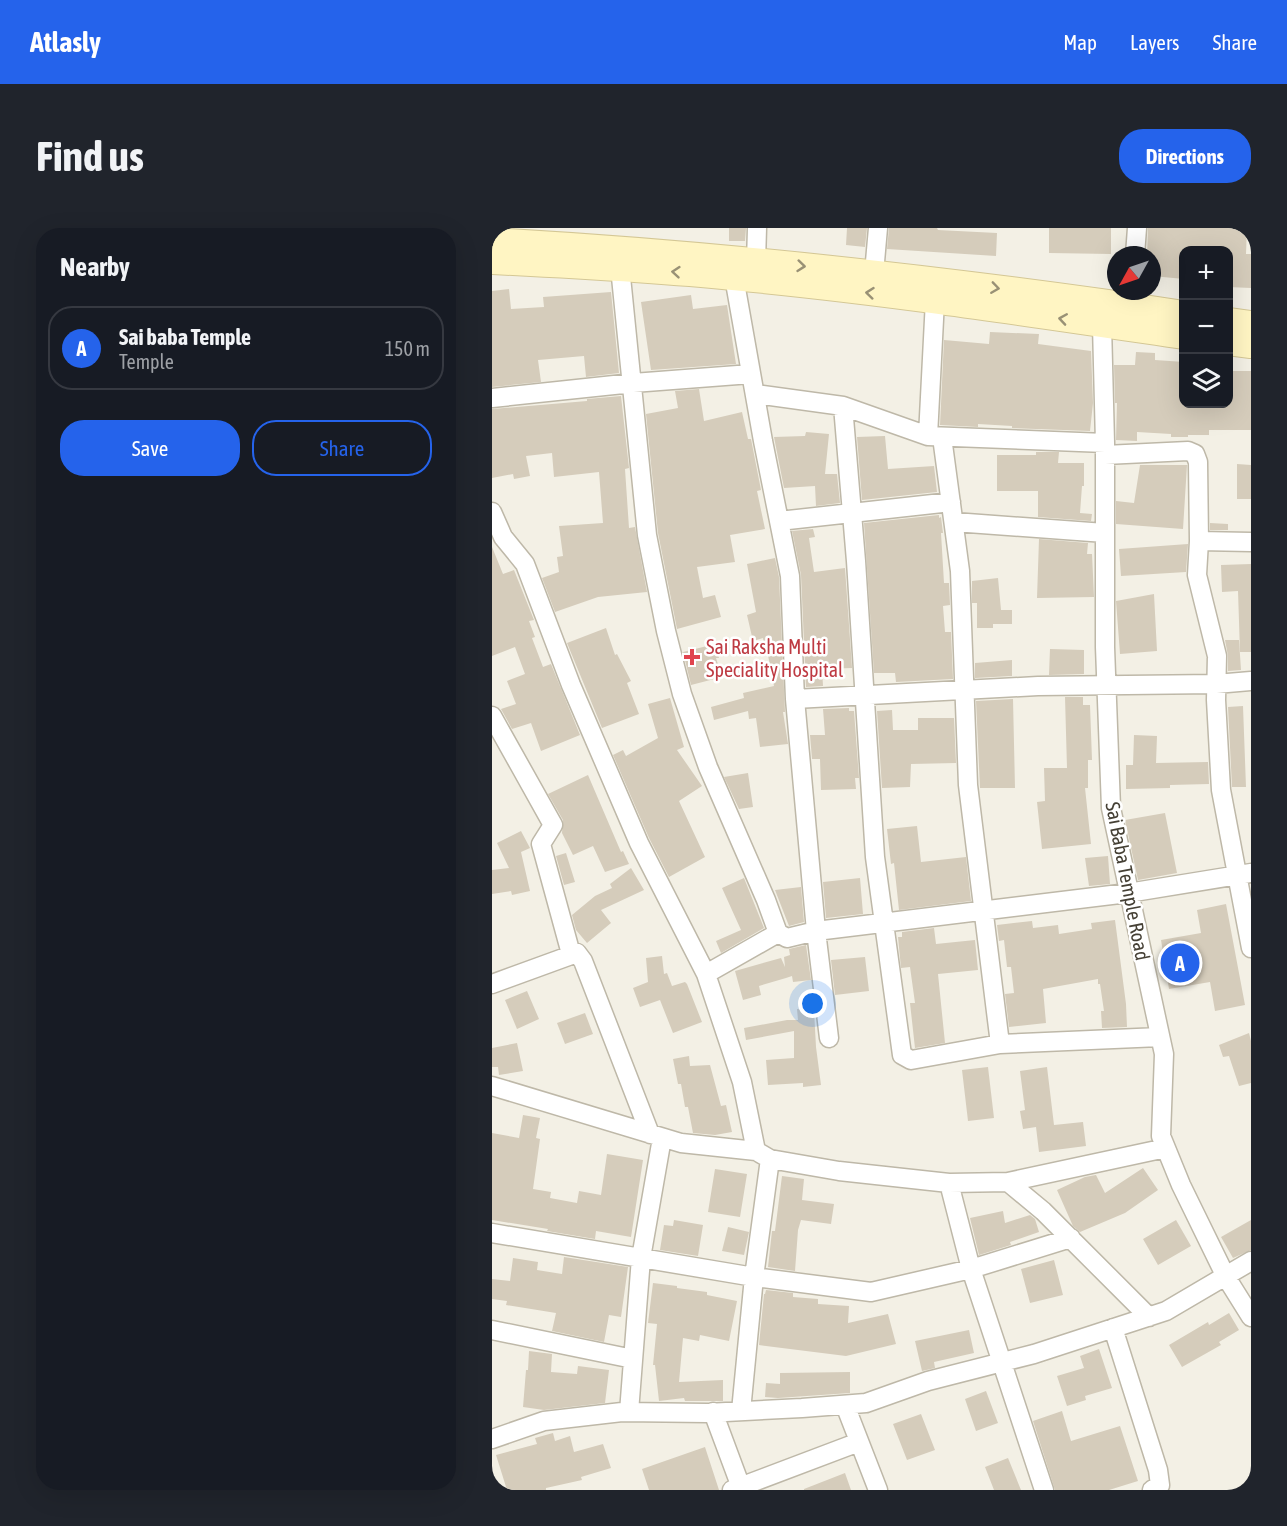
<!DOCTYPE html>
<meta charset="utf-8">
<style>
body{margin:0;font-family:"Asap Condensed",sans-serif;background:#20242c;color:#f1f3f6}
.controls{position:absolute;right:18px;top:18px;display:grid;overflow:hidden;border-radius:12px;box-shadow:0 6px 24px #0002}
.controls button{width:54px;height:54px;display:grid;place-items:center;padding:0;border:0;border-bottom:2px solid #363941;background:#171b24;color:#f1f3f6;font:30px sans-serif}
.compass{position:absolute;left:615px;top:18px;width:54px;height:54px;border-radius:50%;background:#171b24;box-shadow:0 6px 24px #0002;rotate:230deg}
.you{position:absolute;left:321px;top:776px;width:21px;height:21px;margin:-15px;border:4px solid #fff;border-radius:50%;background:#1a73e8;box-shadow:0 0 0 9px #1a73e833}
.badge{display:grid;place-items:center;width:39px;height:39px;border-radius:50%;background:#2563eb;color:#fff;font-size:20px;font-weight:700}
.pin{position:absolute;translate:-50% -50%;border:3px solid #fff;box-shadow:0 2px 6px #0006}
.list{margin:0;padding:0;list-style:none}
h2{display:flex;justify-content:space-between;align-items:center;height:78px;margin:0;padding:0 24px;font-size:26px}
h2 small{font-size:20px;font-weight:400;color:#9ea1a6}
.list li{display:grid;grid-template-columns:39px 1fr auto;gap:18px;align-items:center;box-sizing:border-box;height:84px;margin:0 12px 12px;padding:0 12px;border:2px solid #363941;border-radius:24px}
.list b{display:block;font-size:22px;white-space:nowrap}
.list p{margin:0;font-size:20px;white-space:nowrap;color:#9ea1a6}
.list em{font-size:20px;font-style:normal;color:#9ea1a6}
.actions{display:flex;gap:12px;padding:18px 24px}
.actions a{flex:1;padding:14px 0;border:2px solid #2563eb;border-radius:24px;text-align:center;font-size:21px;color:#2563eb}
.actions .main{background:#2563eb;color:#fff}
.icon{flex:none;width:33px;height:33px;fill:none;stroke:currentColor;stroke-width:2;stroke-linecap:round;stroke-linejoin:round}
.map{position:relative;flex:none;width:759px;height:1262px;overflow:hidden;border-radius:24px}
header{display:flex;align-items:center;gap:36px;box-sizing:border-box;height:84px;padding:0 30px;background:#2563eb;color:#fff}
header strong{font-size:28px}
nav{display:flex;gap:33px;margin-inline-start:auto;font-size:21px}
.intro{display:flex;align-items:center;justify-content:space-between;box-sizing:border-box;height:144px;padding:0 36px}
h1{margin:0;font-size:42px}
.button{padding:15px 27px;border-radius:24px;background:#2563eb;color:#fff;font-size:21px;font-weight:700}
main{display:flex;gap:36px;padding:0 36px}
aside{flex:1;background:#171b24;border-radius:24px;box-shadow:0 6px 24px #0002}
.map>svg:first-child{display:block}
.building{fill:#d5ccbb}
.lines{fill:none;stroke-linecap:round;stroke-linejoin:round}
.minor-casing{stroke:#beb8a8;stroke-width:21}
.secondary-casing{stroke:#d4c795;stroke-width:28}
.minor{stroke:#fff;stroke-width:18}
.secondary{stroke:#fff5c3;stroke-width:26}
.oneway{stroke:#999175}
.health-dot{fill:#e0444e;stroke:#fff;stroke-width:2}
.labels{text-anchor:middle;dominant-baseline:central;stroke-width:5;stroke-linejoin:round;paint-order:stroke}
.health-label{font-size:20px;fill:#be3a42;stroke:#fff;text-anchor:start}
.street-label{font-size:20px;fill:#454035;stroke:#fff}
</style>
<header>
<strong>Atlasly</strong>
<nav><a>Map</a><a>Layers</a><a>Share</a></nav>
</header>
<div class="intro"><h1>Find us</h1><a class="button">Directions</a></div>
<main>
<aside>
<h2>Nearby<small></small></h2>
<ul class="list">
<li><span class="badge">A</span><div><b>Sai baba Temple</b><p>Temple</p></div><em>150 m</em></li>
</ul>
<div class="actions"><a class="main">Save</a><a>Share</a></div>
</aside>
<div class="map">
<svg width="759" height="1262" viewBox="0 0 759 1262">
<rect width="100%" height="100%" fill="#f3f0e5"/>
<!-- building -->
<path class="building" d="M237,0H254L253,13H237Z
M355,0H375L373,19L354,17Z
M397,0H445L446,2L505,5L504,28L395,21Z
M557,0H619V26L557,25Z
M656,0H755L754,26H759V60L736,59V22H692V51L660,48V27H655Z
M17,61L19,81L52,79L51,69L119,64L127,145L94,149L92,128L46,132L49,154L0,159V63Z
M199,67L201,81L235,77L244,136L159,142L149,74Z
M498,104L547,106L546,116L599,123L601,175L598,203L520,200V198L486,196V199L448,197L452,112L497,116Z
M644,124L663,125V132L692,134V176H736V143H759V202H717V207H696V209H679V206L645,204V213L624,212L625,175H623L622,137H643Z
M207,161L212,193L250,184L256,211H259L269,262L265,263L273,301L238,307L243,334L205,339L211,370L223,367L229,389L185,401L166,305L154,186L186,180L183,163Z
M129,168L137,240L133,241L137,300L143,299L155,364L106,369L63,384L50,350L67,344L65,329L71,328L67,298L111,295L107,244L62,249L60,225L34,228L38,248L22,251L21,246L0,250V181L95,173V171Z
M314,204L337,206L333,246H345L348,275L324,278L323,258L292,260L282,209L313,208Z
M393,208L396,241L442,238L445,264L370,272L365,209Z
M544,224H567L566,235H592V258H590L588,285L600,286L599,293L546,289V263H505V227H544Z
M745,236L759,237V271H745Z
M648,237H695L691,301L624,296V273L642,275Z
M447,287V290L449,289L451,305H449L452,355H457L458,377L451,378L453,404H459L461,451L404,454L403,445H382L372,295Z
M718,295L736,296V302H718Z
M321,301L323,309L317,310L322,344L353,340L360,440L330,441L331,458L314,459L309,347L300,303Z
M547,311L596,315L595,326H600L602,369L545,370Z
M696,316L694,344L629,348L627,321Z
M0,319L11,346L22,342L42,392L37,393L43,409L40,410L51,439L59,436L88,507L49,523L39,495L20,501L9,481L24,476L15,453L33,446L23,419L0,428Z
M283,330L287,349L293,484H291L296,516L268,519L264,490L257,491L256,483L222,492L219,479L252,470L251,465L282,458L274,417H272L271,410L261,413L255,387L264,384L255,336Z
M759,336V424H748L746,363L730,364L729,337Z
M506,350L509,382H520V396H501V400H485V375H480V353Z
M662,366L665,423L628,426L624,373Z
M114,400L123,427L125,426L139,453L135,455L147,486L110,500L75,415Z
M733,412H747L749,442L736,443V428Z
M223,416L227,430H224L230,449L199,457L191,424Z
M558,421L592,422V446L557,447Z
M520,432V448L483,450V435Z
M573,469H591V477H598L600,532H596V560H593L599,616L550,621L545,574L553,573L552,540H575Z
M178,470L192,519L185,522L210,558L187,573L213,629L177,649L157,610L121,527L131,522L134,528L166,510L156,476Z
M521,471L523,560H488L484,473Z
M751,478L754,559H740L736,479Z
M357,480V483H362L367,550H363L364,561L329,562L328,531H320L318,507H333L331,481Z
M400,482L401,502H426V490H462L464,535L419,536L418,559L390,560L385,483Z
M642,507L665,508L664,535L716,534L717,556L678,557V560L634,561V537H641Z
M256,545L261,579L247,581L232,549Z
M96,547L129,624L131,623L137,636L113,644L101,618L81,627L70,605L71,592L56,566Z
M673,585L685,645L646,652L633,592Z
M425,598L429,634L474,629L479,673L407,682L402,635L399,636L395,601Z
M29,603L38,620L29,624L38,663L20,667L19,663L0,666V642L17,640L5,615Z
M74,625L83,654L72,657L64,628Z
M616,628L618,656L597,658L593,630Z
M139,640L152,662L109,682L119,695L95,715L84,702L80,687L103,668L120,660L118,656Z
M252,650L272,700L229,725L224,713L249,702L230,660Z
M368,650L371,686L334,690L331,654Z
M309,659L312,694L297,698L283,662Z
M734,676L753,777L723,783L718,754L677,761L669,712L709,705L705,682Z
M623,692L634,776L635,799L610,800L609,783H612L608,756H606V751L551,761L554,795L517,799L513,766L522,765L519,739H515L512,712L507,713L505,697L540,693L541,700L566,697L567,706L600,701L599,695Z
M442,700L444,716L483,712L486,742L446,746L453,815L423,820L418,775H423L418,739L409,740L406,709H410V704Z
M314,717L319,752L301,754L300,748L294,750L267,758L269,767L251,772L243,743L289,730L293,739L292,729L298,727L297,721Z
M170,728L172,746L175,745L180,758L193,754L195,756L210,794L181,805L168,772L148,779L141,760L156,754L154,730Z
M373,729L377,763L343,767L339,732Z
M35,763L47,791L25,801L13,772Z
M305,781L322,782L324,819L329,857L311,859V855L276,857L274,832L302,830V803L254,812L252,800L295,792H306Z
M93,785L101,806L73,816L65,795Z
M757,805L759,813V855L747,858L737,828L731,829L727,817Z
M25,815L31,843L7,847L6,839H0V820Z
M197,828L198,838L218,837L229,878L234,877L240,904L223,907L201,905L196,879H193L189,856H186L181,831Z
M496,839L502,890L476,893L470,842Z
M555,839L562,897L591,894L594,918L547,924L544,899L531,901L528,883L533,882L528,843Z
M31,887L48,890L44,910L48,911L41,961L59,964L58,970L85,975L87,963L109,967L115,926L151,932L139,1009L104,1003L103,1011L55,1003L56,1001L0,992V905L27,910Z
M651,940L666,962L633,985L588,1004L581,998L565,962L593,949L604,947L613,965Z
M223,941L255,946L248,989L216,984Z
M290,948L312,951L310,972L342,976L339,996L309,992L306,1002L303,1043L276,1039L280,1003H283Z
M511,983L513,995L538,987L543,991L547,1004L518,1014L519,1017L487,1027L478,990Z
M182,992L211,997L206,1028L168,1022L172,997L181,998Z
M684,992L699,1018L666,1037L651,1011Z
M759,992V1022L741,1030L729,1009Z
M236,999L257,1004L252,1027L230,1023Z
M72,1029L136,1039L129,1089L117,1087L112,1114L60,1103L64,1085L14,1077L15,1073L0,1071V1051L18,1053L21,1030L46,1034L45,1042L70,1046Z
M562,1032L571,1067L538,1075L529,1041Z
M161,1055L185,1058V1060L215,1064V1067L245,1073L237,1113L208,1107L207,1113L191,1110L187,1154L231,1152V1173H193L192,1170L167,1173L163,1137H161L165,1096L156,1095Z
M274,1062L301,1065V1069L326,1071V1076L357,1078L356,1095L396,1086L404,1116L354,1128L267,1117L272,1066H273Z
M737,1085L747,1102L727,1114L729,1117L690,1139L677,1117L716,1094L717,1097Z
M477,1102L482,1125L442,1134L443,1140L430,1143L423,1113Z
M607,1121L620,1160L593,1168L594,1172L575,1178L565,1148L592,1140L588,1128Z
M37,1123L60,1126L59,1144L85,1146L86,1138L117,1142L113,1175L52,1182L31,1179L34,1142H36Z
M358,1144V1165L286,1170L273,1169L274,1155L288,1156V1145Z
M494,1163L506,1195L484,1203L473,1171Z
M570,1183L579,1213L628,1198L646,1253L617,1262H563L541,1193Z
M429,1186L443,1222L415,1232L401,1196Z
M61,1205L63,1213L78,1208L82,1224L111,1216L119,1240L89,1249L90,1252L54,1260V1262H15L4,1227L45,1216L43,1210Z
M213,1219L227,1262H157L150,1241Z
M516,1230L529,1262H502L493,1239Z
M353,1245L359,1262H312V1261Z"/>
<g class="lines">
<defs>
<path id="minor" d="M643,27L645,0
M264,34L265,0
M128,39L155,307L174,403L190,466L216,539L274,672L286,705L295,710L324,703L636,665L759,645
M382,45L386,0
M242,49L271,213L298,348L303,471L324,703L337,810
M610,97L613,215V419L619,580L672,826L669,908L689,957L734,1049L759,1089
M263,166L351,178L436,208L613,215
M0,170L141,155L259,146
M351,178L364,333L383,629L410,827L419,832L508,816
M436,208L443,72
M450,209L468,343L476,557L508,816L668,809
M613,227L696,223L703,226L706,234L707,313L705,347L725,428L724,472L729,562L759,720
M0,284L11,309L33,336L79,457L147,615L214,746L250,854L264,923L278,931L262,1049L249,1183
M287,293L459,274
M462,294L613,305
M707,313L759,314
M303,471L546,458L724,456L759,453
M0,488L61,597L49,616L79,726
M214,746L286,705
M0,756L85,725L91,733L158,906
M0,858L189,915L264,923
M278,931L347,943L457,955L479,1041L579,1010
M516,954L674,920
M457,955L516,954L551,983L657,1089
M0,1005L262,1049L379,1064L479,1041L552,1262
M621,1100L666,1242L668,1257L660,1262
M0,1102L141,1131
M353,1177L386,1262
M137,1184L149,1030L170,910
M221,1184L250,1262
M0,1211L52,1193L130,1184L215,1185L310,1180L374,1175L436,1153L542,1126L674,1083L759,1033
M240,1262L367,1214"/>
<path id="secondary" d="M0,13C231,26 462,52 692,86
M0,33C80,37 160,41 241,49C391,63 542,86 692,108
M736,93L759,96
M736,114L759,117"/>
</defs>
<!-- minor casing -->
<use href="#minor" class="minor-casing"/>
<!-- secondary casing -->
<use href="#secondary" class="secondary-casing"/>
<!-- minor -->
<use href="#minor" class="minor"/>
<!-- secondary -->
<use href="#secondary" class="secondary"/>
</g>
<!-- one-way arrows -->
<defs><path id="oneway-chevron" d="M-2-3.5L2.5 0L-2 3.5" fill="none" stroke-width="1.6" stroke-linecap="round" stroke-linejoin="round" transform="scale(1.5)"/></defs>
<g class="oneway">
<use href="#oneway-chevron" transform="translate(309 38) rotate(6)"/>
<use href="#oneway-chevron" transform="translate(184 44) rotate(-175)"/>
<use href="#oneway-chevron" transform="translate(503 60) rotate(8)"/>
<use href="#oneway-chevron" transform="translate(378 65) rotate(-174)"/>
<use href="#oneway-chevron" transform="translate(571 91) rotate(-171)"/>
</g>
<!-- markers -->
<path class="health-dot" d="M197 420h6v6h6v6h-6v6h-6v-6h-6v-6h6z"/>
<g class="labels">
<!-- health labels -->
<g class="health-label">
<text x="214" y="418">Sai Raksha Multi<tspan x="214" dy="23">Speciality Hospital</tspan></text>
</g>
<!-- street labels -->
<g class="street-label">
<text transform="translate(636 653) rotate(79)">Sai Baba Temple Road</text>
</g>
</g>
</svg>
<div class="controls">
<button>+</button>
<button>−</button>
<button><svg class="icon" aria-label="layers" viewBox="0 0 24 24"><path d="M12 4l9 5-9 5-9-5zM3 14l9 5 9-5"/></svg></button>
</div>
<svg class="compass" viewBox="-18 -18 36 36"><path d="M0-13l5 13h-10z" fill="#e53935"/><path d="M0 13l5-13h-10z" fill="#9ea1a6"/></svg>
<div class="you"></div>
<div class="pin badge" style="left:688px;top:735px">A</div>
</div>
</main>
